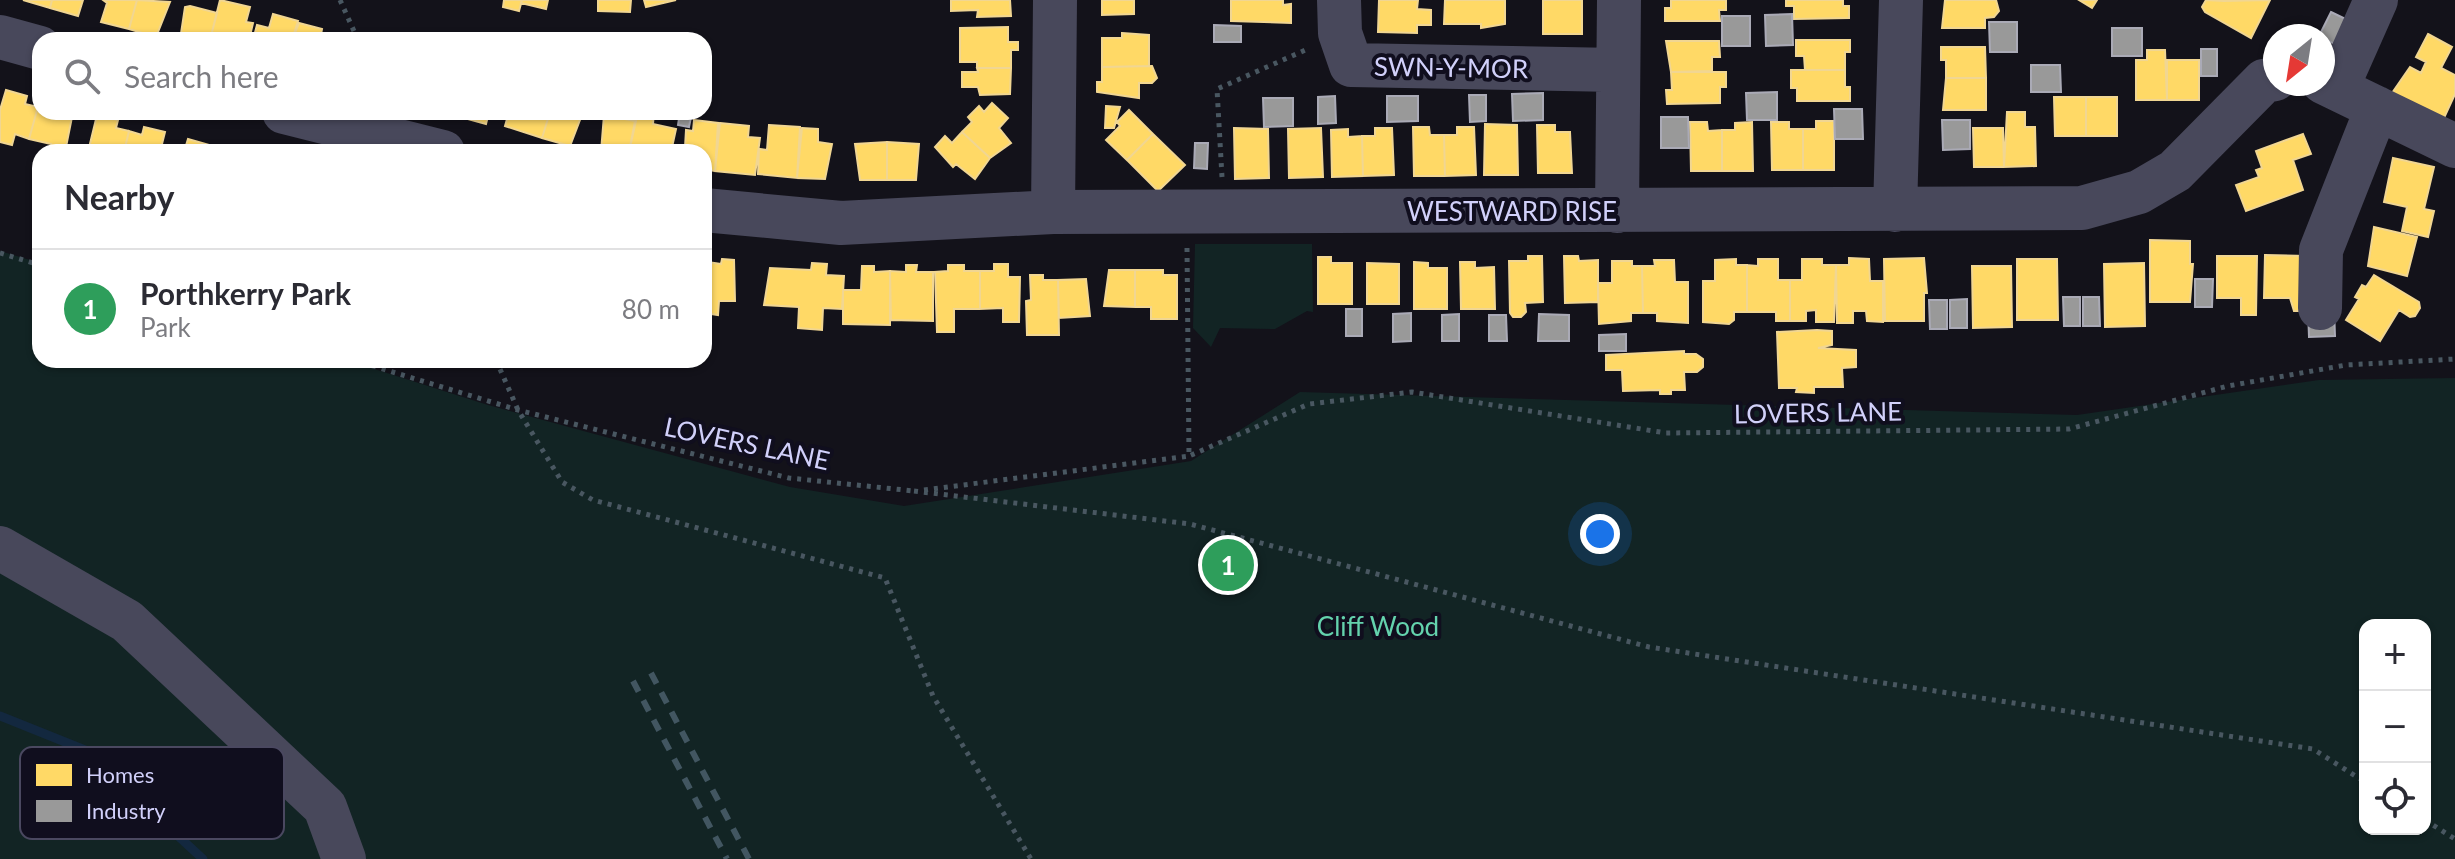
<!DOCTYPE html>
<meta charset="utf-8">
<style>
body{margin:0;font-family:Lato,sans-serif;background:#f7f7f7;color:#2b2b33}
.controls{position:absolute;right:24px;bottom:24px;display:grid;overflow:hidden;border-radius:16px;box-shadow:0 2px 6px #0004}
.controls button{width:72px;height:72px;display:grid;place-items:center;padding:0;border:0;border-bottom:2px solid #e1e1e2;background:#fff;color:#2b2b33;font:40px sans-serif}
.compass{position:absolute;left:2263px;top:24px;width:72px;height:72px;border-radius:50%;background:#fff;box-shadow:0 2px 6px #0004;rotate:210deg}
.you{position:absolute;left:1600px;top:534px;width:28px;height:28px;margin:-20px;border:6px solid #fff;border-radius:50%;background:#1a73e8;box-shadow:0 0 0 12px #1a73e833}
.badge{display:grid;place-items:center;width:52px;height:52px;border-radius:50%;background:#8e8eac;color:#fff;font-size:26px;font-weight:700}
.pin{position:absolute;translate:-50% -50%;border:4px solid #fff;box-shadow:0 2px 8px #0006}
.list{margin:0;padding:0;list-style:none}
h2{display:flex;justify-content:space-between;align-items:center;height:104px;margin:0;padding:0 32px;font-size:34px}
h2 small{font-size:26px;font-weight:400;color:#7c7c81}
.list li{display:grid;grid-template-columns:52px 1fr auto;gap:24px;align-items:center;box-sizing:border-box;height:120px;padding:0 32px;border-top:2px solid #e1e1e2}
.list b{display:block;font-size:30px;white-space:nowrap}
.list p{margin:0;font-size:26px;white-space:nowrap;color:#7c7c81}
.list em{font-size:26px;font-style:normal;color:#7c7c81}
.icon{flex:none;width:44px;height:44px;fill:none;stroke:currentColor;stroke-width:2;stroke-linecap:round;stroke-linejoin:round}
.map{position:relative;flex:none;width:2455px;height:859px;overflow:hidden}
.search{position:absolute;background:#fff;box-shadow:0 2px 6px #0004;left:32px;top:32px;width:680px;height:88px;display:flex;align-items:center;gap:20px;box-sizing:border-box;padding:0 28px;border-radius:24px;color:#7c7c81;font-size:30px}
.panel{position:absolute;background:#fff;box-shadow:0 2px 6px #0004;left:32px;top:144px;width:680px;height:224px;border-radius:24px}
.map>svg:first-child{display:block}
.green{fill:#122424;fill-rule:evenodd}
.homes{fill:#ffd966;stroke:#f1d692;stroke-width:2}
.industry{fill:#999;stroke:#aaaab6;stroke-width:2}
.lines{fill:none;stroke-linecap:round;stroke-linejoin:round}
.stream{stroke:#13283f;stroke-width:9}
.path{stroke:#495761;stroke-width:5;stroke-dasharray:4 6;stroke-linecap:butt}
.minor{stroke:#48485b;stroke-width:44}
.rail{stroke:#425661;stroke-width:6;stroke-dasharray:12 10;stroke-linecap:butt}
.labels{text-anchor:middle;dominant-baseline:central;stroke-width:8;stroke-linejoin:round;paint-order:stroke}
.street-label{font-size:26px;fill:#d1d0fa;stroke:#100e1e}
.park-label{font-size:26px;fill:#64d2ad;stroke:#100e1e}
.key{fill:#100e1e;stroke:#4a4860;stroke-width:2}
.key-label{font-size:22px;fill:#d1d0fa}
</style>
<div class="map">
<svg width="2455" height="859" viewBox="0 0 2455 859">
<rect width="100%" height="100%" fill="#13121a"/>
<!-- green -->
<path class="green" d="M1195,244H1312L1313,312L1307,311L1275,329L1220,328L1211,347L1193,328Z
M0,251L40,263V360H346L488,405L790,487L904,506L1191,461L1300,392L2077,415L2319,380L2455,378V859H0ZM2365,625H2425V829H2365Z"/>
<!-- homes -->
<path class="homes" d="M23,0H52L50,8Z
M52,0H83L78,16L50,8Z
M103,0H137L129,29L101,22L107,3Z
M137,0L170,2L156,37L129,29Z
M220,0L250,7L246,22L253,23L249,40H210Z
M504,0H522L519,11L503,7Z
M522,0H548L546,9L521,3Z
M598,0H631L630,12L598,11Z
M644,0H676L646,7Z
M951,0H1010L1011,16L977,17L978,10L951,11Z
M1102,0H1134V14L1102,15Z
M1231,0H1283V5L1291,4V23L1231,21Z
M1379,0H1418L1417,9L1431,10V25H1417V33L1378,32Z
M1445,0H1505V24L1481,28V24H1444Z
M1543,0H1582V34H1543Z
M1671,0H1726V10H1719L1720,21H1665V8H1671Z
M1786,0H1843V6H1849V18L1794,19V6H1786Z
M1945,0H1996L1999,11L1994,17L1985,18V28H1942Z
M2079,0H2097L2092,8Z
M2206,0L2224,1L2270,0L2251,38L2205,12L2202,7Z
M190,6L217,13L210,40H180L185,7Z
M273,14L298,21L292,40H253L257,25L269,28Z
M299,23L322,29L320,40H292Z
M1008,27V42H1018V50H1011V68H977V62H960V28Z
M1122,33L1149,35V66L1102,67V38H1122Z
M2428,34L2452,47L2441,68L2455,75V94L2444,118L2392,93L2410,67L2421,73L2426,62L2416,57Z
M1796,40H1850V52H1845V70H1805L1804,56H1796Z
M1666,41H1719L1720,57H1712V71L1671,72Z
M1941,47H1985L1986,78H1946V60H1941Z
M2147,50H2165L2167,100H2136V60H2147Z
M2167,60H2199V100H2167Z
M1152,66L1157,78L1152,83H1139V98L1097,92V82H1102V67Z
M977,68H1011L1010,94L980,95L978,87H962V72H978Z
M1791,70H1845V87H1850V101H1797V88H1791Z
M1671,72H1726V87H1720V103L1667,104L1666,90H1672Z
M1946,78H1986V110H1943Z
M6,90L27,96L25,104L38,107L29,139L15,134L12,145L0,142V110Z
M2054,97H2086V136H2055Z
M2086,97H2117V136H2086Z
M992,103L1008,118L999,128L1011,143L990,158L962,132L972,122L968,117L979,106L984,112Z
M1106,106L1120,107L1114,128H1105Z
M38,107L40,112H73L65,152H49L51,144L29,139Z
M1129,110L1153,134L1127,160L1106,140L1120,126L1117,122Z
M458,112H489L486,124L457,116Z
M509,112H550L542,138L505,126Z
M550,112H583L570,146L542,138Z
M638,112H654L653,124L676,129L671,152H629Z
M2007,112H2025V127H2035L2036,166L2004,167Z
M97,115L118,120L116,128L129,131L124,152H88Z
M604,115L635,121L629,152H601Z
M694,120L718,123L715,171L704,169V152H688V147H685L686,130L693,131Z
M1816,121H1834V170H1803V129H1816Z
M1690,122H1707L1708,131L1722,130V171H1691Z
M1752,122L1753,171H1722V130H1735V123Z
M1771,122H1789V129H1803V170H1772Z
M720,123L749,126L748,137L760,138L755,175L715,171Z
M1485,124L1517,125L1518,175H1484Z
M769,125L800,127L797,178L758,174L759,149L767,150Z
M1537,125H1555V132H1570L1572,173H1538Z
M144,127L165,132L160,152H124L129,131L142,135Z
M1413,127H1429L1430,135H1444L1445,176H1414Z
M1457,127H1474L1476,175L1445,176L1444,135H1457Z
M802,128L818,129V142L832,144L825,179L797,178Z
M1234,128L1268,129L1269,178L1235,179Z
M1321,128L1323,177L1289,178L1288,129Z
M1375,128H1392L1394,175L1363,176L1362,136H1375Z
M1973,128H2003L2004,167H1974Z
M1348,129V137L1362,136L1363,176L1332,177L1331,130Z
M962,132L990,158L975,179L956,164L953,167L935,147L945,136L952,143Z
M1153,134L1185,165L1158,191L1127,160Z
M2303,134L2311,154L2293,160L2303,190L2246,211L2236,185L2259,177L2256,170L2262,168L2256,151Z
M188,139L209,145L207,152H184Z
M887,142L919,144L916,180H887Z
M887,142V180H860L855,144Z
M2393,158L2434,167L2424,209L2434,211L2428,237L2402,231L2407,207L2384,202Z
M2374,227L2417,237L2407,276L2368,266Z
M2150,240L2190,241V264H2193L2190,302H2150Z
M2265,255L2306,256L2301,311H2294L2290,298H2264Z
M1528,256H1542L1543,302L1525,303L1526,312L1521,317H1513L1510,313L1509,261H1528Z
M1564,256H1578L1579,261L1598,260V302L1565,303Z
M2217,256H2257L2256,315H2241V298H2217Z
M1318,257H1331V263H1352V304H1318Z
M1849,258L1869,259L1870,281H1883V322L1867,321L1866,311H1853V323H1837L1836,265H1849Z
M1924,258L1927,293H1924V321H1885L1884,259Z
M722,259L734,260L735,301H719L718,315L704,313L707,262L721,264Z
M1736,259V265H1747V312H1734V320L1729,324L1703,322V281H1715V260Z
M1758,259H1778V280H1790V321H1776V312H1747V265L1758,266Z
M1802,259H1822V265H1836L1834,322H1816V310L1806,311V321H1790V280H1802Z
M2017,259H2057L2058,320H2017Z
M1654,260H1674L1675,282H1688V323L1657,321V313H1643L1642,266H1655Z
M1612,261H1632V266H1642L1643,313H1631V321L1599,324L1598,283H1612Z
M704,262H707L704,296Z
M1414,262L1428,263V268H1447V309H1414Z
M1460,262H1475V268L1494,267L1495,309H1461Z
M812,263L827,264L826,275L844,276L842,309L823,308L822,330L798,328L799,307L764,305L770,268L811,270Z
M1367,263L1399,264V304H1367Z
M2144,263L2145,326L2105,327L2104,264Z
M994,264H1008V277H1020L1019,322H1003V308L980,309V271H994Z
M906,265H917L916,272H933V321L891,320L890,271L906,272Z
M948,265H964V271H980V309H954V332H937L935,272L948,271Z
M862,266H874V272L890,271V325L843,324V290H861Z
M1972,266H2011L2012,327L1973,328Z
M1109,270H1135V307L1104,306Z
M1135,270H1163V275H1177V319H1151V307H1135Z
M1030,275H1043V280H1058L1059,335H1027L1026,301L1031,300Z
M2374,275L2419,302L2420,308L2415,316L2410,317L2399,310L2380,341L2346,320L2359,299L2355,297L2362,285L2366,287Z
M1086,279L1090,316L1059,318L1058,280Z
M1817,330L1832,331V345L1818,348L1856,350V367L1842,368L1843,387H1814V393L1796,392L1797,388H1779L1777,332Z
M1684,351V354H1696L1703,359V367L1697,372H1684L1685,390H1671V394H1660V390L1623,391L1622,370H1606V355Z"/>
<!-- industry -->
<path class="industry" d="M2331,12L2356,24L2344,49L2319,36Z
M1792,14L1793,45L1766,46L1765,15Z
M1722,16H1750V46H1722Z
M1989,22H2017V52H1990Z
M1214,25L1241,26V42H1214Z
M2112,28H2142V56H2112Z
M2201,49H2217V76H2201Z
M2031,65H2060L2061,92H2031Z
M1777,92V120H1747L1746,93Z
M1543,93V120L1513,121L1512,94Z
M1469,95H1486V121L1470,122Z
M1335,96L1336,123L1318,124V97Z
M1387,96H1418V121L1387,122Z
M1263,98H1293V126L1264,127Z
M1834,109H1862L1863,139H1835Z
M680,112H692L689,127L678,125Z
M1661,117H1688L1689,148H1661Z
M1942,120H1970V149L1943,150Z
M1195,143H1208L1207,169L1194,168Z
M2195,279H2213L2212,307H2195Z
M2063,297H2080V326H2064Z
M2083,297H2099L2100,326H2083Z
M1967,299V328H1950V300Z
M1929,300H1947V329H1930Z
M2334,308L2335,336L2309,337L2308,309Z
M1346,309H1362V336H1346Z
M1411,313V341L1393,342V314Z
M1459,314V341H1442V315Z
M1539,314L1569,315V341H1538Z
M1489,315H1506L1507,341H1489Z
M1626,334V351H1599V335Z"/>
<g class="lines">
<!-- stream -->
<path class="stream" d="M0,716L85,750L203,859"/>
<!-- path -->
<path class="path" d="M340,0L358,40
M1222,177L1217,89L1310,48
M1187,248L1189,456L1309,404L1412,392L1666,433L2069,429L2228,386L2346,365L2455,359
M0,253L40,265
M353,360L518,410L789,478L914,491
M496,360L518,410L562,482L593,500L885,578L933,696L1031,859
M924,490L1189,456
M914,491L1190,524L1649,647L2313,749L2365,782
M2425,820L2455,839"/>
<!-- minor -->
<path class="minor" d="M1339,0L1340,33L1351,65L1617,70
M0,37L40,48
M2323,82L2455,146
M2337,88L2376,0
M284,112L443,152
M704,210L841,223L1053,212L2082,208L2139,192L2175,171L2264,81L2275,79
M1895,210L1901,0
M1617,211L1619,0
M1053,212L1055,0
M2320,308L2321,250L2377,108
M0,548L127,621L325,807L344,859"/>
<!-- rail -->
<path class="rail" d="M651,673L749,859
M633,681L727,859"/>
</g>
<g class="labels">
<!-- street labels -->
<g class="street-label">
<text transform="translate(1451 67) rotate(1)">SWN-Y-MOR</text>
<text x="1512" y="211">WESTWARD RISE</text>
<text transform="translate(1818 412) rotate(-1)">LOVERS LANE</text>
<text transform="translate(747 443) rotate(12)">LOVERS LANE</text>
</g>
<!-- park labels -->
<g class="park-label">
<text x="1378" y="626">Cliff Wood</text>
</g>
</g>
<!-- legend -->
<rect x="20" y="747" width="264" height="92" rx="12" class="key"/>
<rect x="36" y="764" width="36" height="22" fill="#ffd966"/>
<rect x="36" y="800" width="36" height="22" fill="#999"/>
<g class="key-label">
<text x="86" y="783">Homes</text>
<text x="86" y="819">Industry</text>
</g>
</svg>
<div class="controls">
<button>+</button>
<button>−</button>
<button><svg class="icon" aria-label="locate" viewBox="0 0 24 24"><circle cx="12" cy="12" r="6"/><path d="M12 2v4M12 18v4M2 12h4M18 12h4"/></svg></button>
</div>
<svg class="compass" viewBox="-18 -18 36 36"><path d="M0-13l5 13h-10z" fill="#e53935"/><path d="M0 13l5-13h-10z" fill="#7c7c81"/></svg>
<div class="you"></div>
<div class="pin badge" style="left:1228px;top:565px;background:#2e9e5b">1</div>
<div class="search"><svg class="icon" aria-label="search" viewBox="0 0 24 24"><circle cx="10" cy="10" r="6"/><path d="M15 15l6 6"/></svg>Search here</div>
<section class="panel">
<h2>Nearby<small></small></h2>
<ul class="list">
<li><span class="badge" style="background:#2e9e5b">1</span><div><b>Porthkerry Park</b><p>Park</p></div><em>80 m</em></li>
</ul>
</section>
</div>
